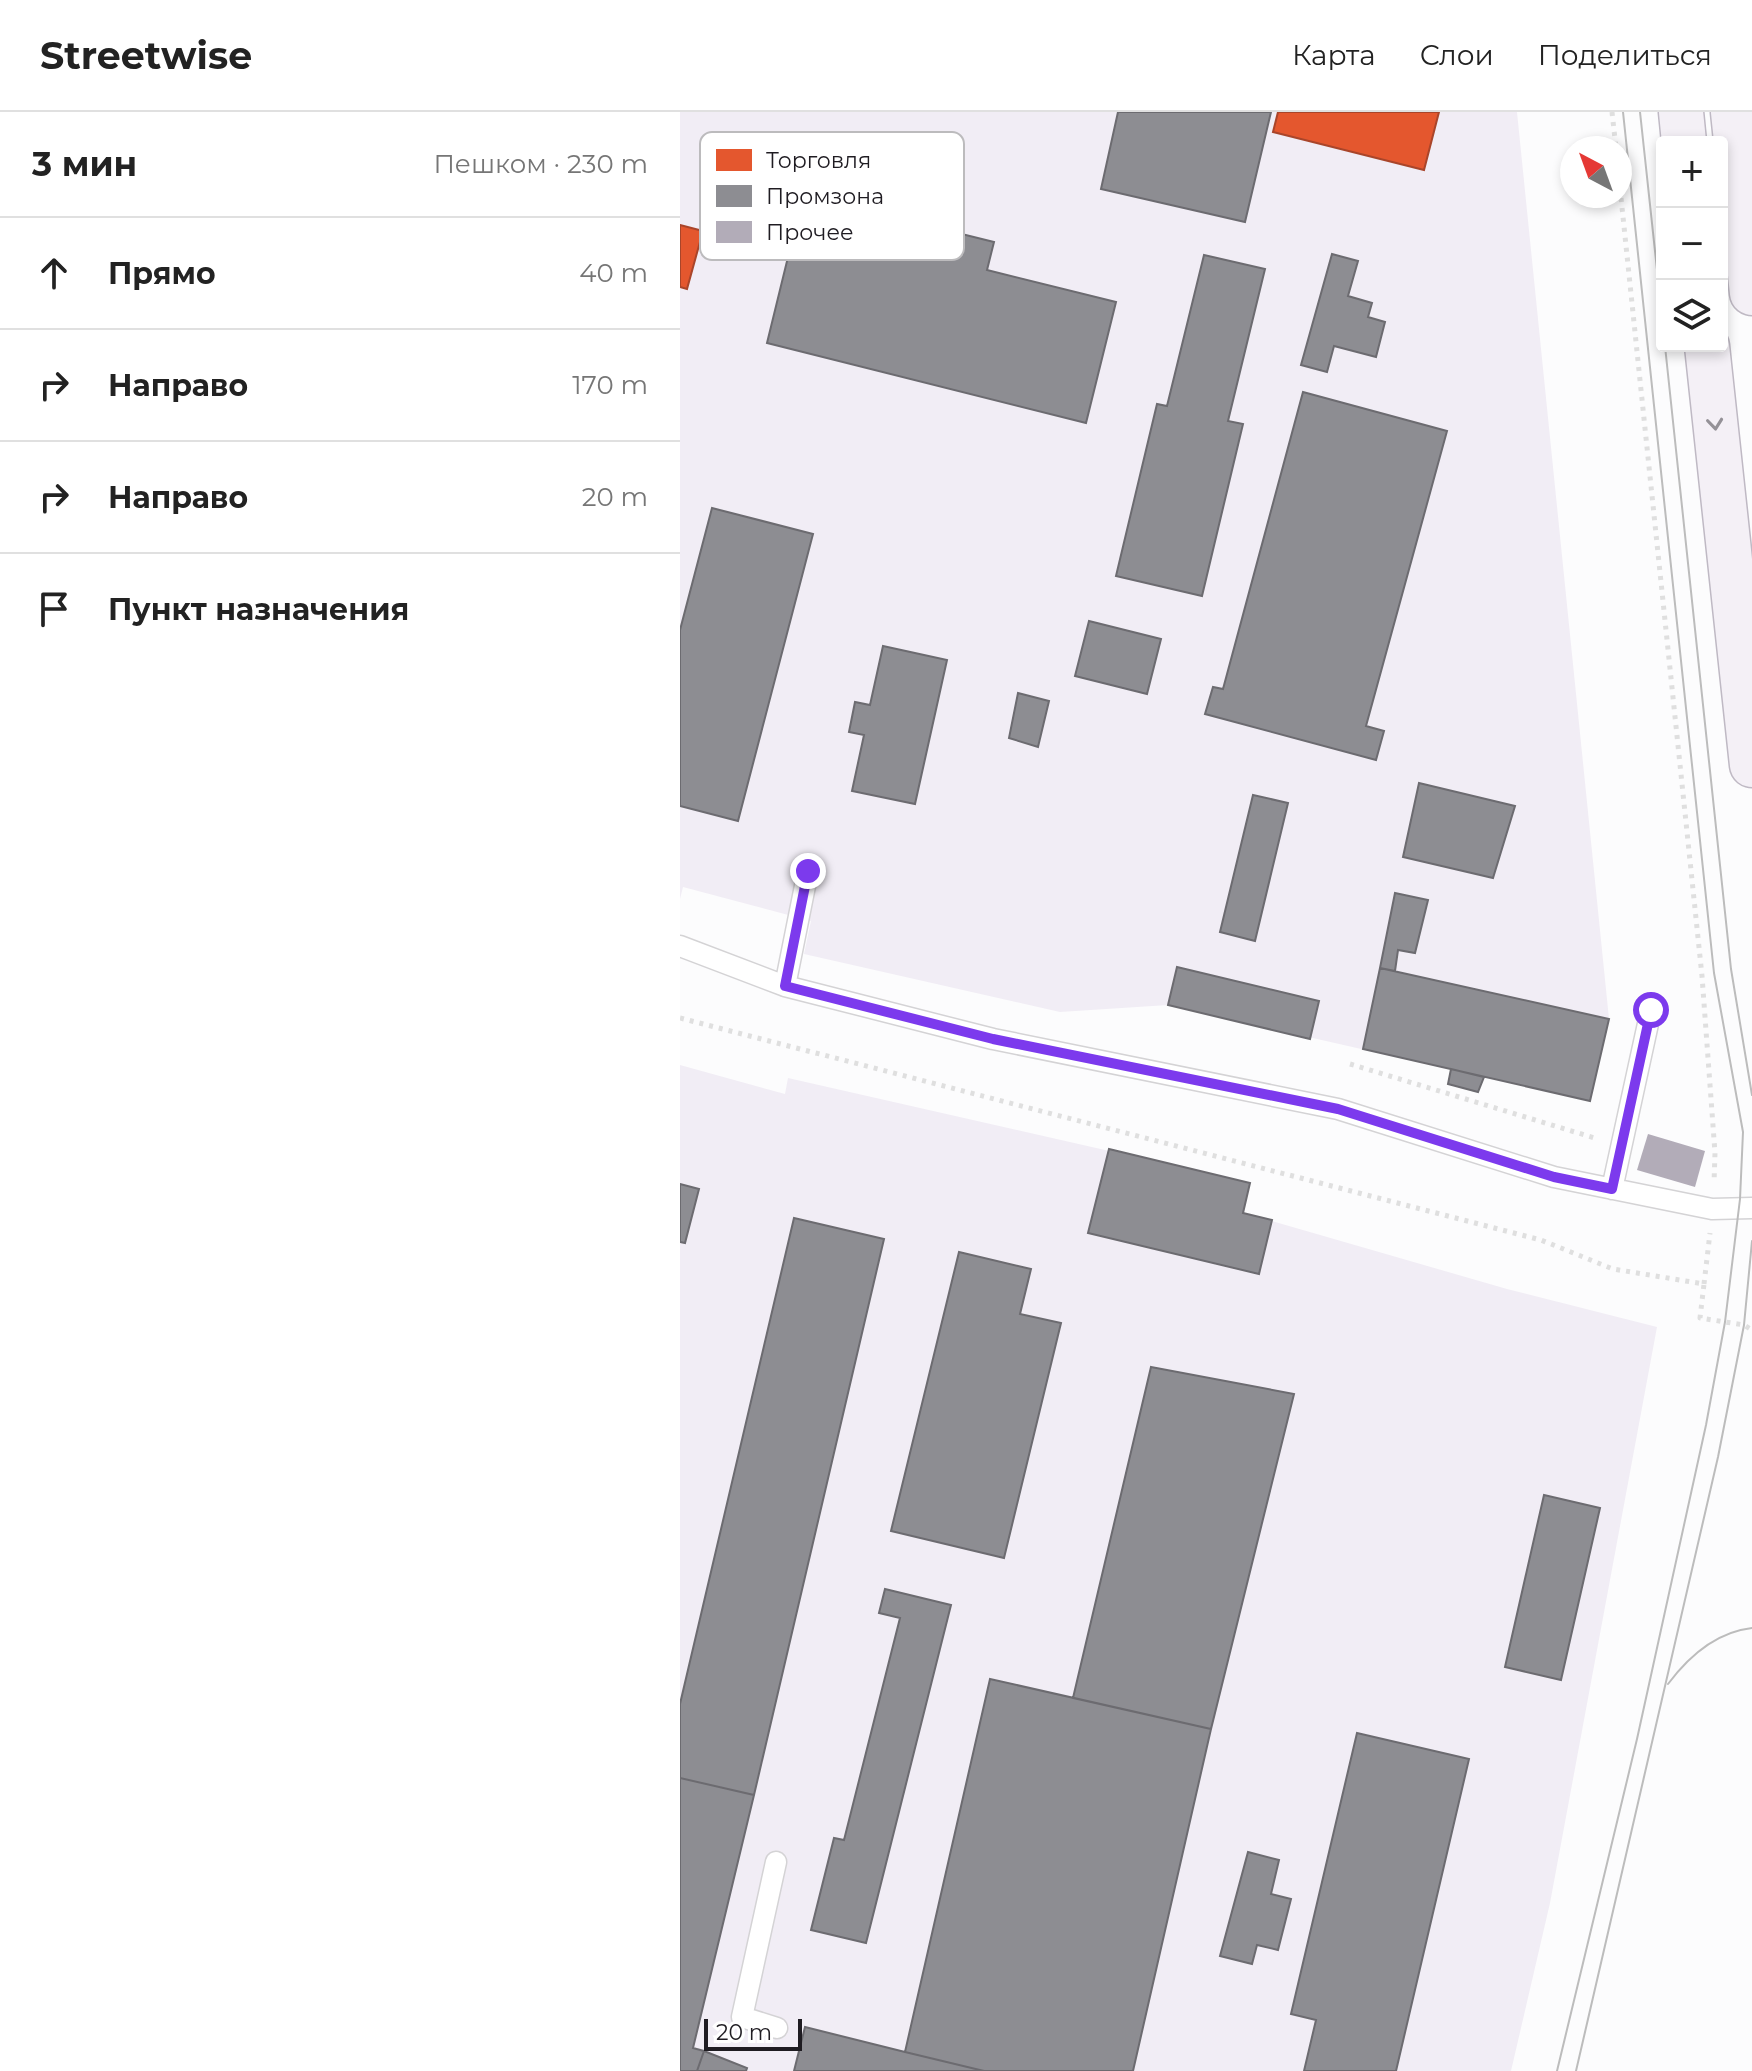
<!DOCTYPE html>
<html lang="ru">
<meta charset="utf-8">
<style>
body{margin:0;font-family:Montserrat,sans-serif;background:#f2f2f2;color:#222}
.controls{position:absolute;right:24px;top:24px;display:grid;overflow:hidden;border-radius:8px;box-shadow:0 4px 12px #0003}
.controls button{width:72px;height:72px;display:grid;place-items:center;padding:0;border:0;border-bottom:2px solid #e0e0e0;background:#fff;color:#222;font:40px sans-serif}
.compass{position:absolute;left:880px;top:24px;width:72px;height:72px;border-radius:50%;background:#fff;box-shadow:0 4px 12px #0003;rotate:319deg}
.scale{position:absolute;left:24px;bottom:20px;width:98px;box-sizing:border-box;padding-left:8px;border:4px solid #1f1c22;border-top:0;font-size:22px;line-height:28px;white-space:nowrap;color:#1f1c22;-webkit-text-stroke:6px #fff;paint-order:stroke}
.stop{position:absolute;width:24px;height:24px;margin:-18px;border:6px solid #7c3aed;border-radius:50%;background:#fff}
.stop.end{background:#7c3aed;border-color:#fff;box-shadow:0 2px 8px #0008}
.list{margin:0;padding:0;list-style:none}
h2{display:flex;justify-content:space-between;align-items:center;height:104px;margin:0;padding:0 32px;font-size:34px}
h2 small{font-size:26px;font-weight:400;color:#767676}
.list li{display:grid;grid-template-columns:52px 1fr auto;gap:24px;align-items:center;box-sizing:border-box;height:112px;padding:0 32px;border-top:2px solid #e0e0e0}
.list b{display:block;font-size:30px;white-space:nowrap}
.list em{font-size:26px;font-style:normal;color:#767676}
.icon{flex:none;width:44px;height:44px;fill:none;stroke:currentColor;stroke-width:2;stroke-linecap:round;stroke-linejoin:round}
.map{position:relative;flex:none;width:1072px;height:1959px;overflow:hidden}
header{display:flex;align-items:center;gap:48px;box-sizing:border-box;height:112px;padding:0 40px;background:#fff;border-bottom:2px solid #e0e0e0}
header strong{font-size:38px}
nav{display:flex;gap:44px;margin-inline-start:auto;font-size:28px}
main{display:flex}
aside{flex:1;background:#fff}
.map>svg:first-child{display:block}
.built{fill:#f1edf5}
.shops{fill:#e4572e;stroke:#a9452a;stroke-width:2}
.industry{fill:#8d8d92;stroke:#6c6b70;stroke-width:2}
.building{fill:#b2acb8}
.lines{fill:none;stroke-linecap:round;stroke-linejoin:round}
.service-casing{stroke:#d4d3d5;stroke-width:23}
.primary-casing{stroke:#bfb9c4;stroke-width:47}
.path{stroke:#dfdfdf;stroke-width:5;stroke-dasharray:4 6;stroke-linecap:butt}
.service{stroke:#fff;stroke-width:20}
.primary{stroke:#f4f0f6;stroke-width:44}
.tram{stroke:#bcbcbc;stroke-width:2}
.oneway{stroke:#949197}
.route{stroke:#7c3aed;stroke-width:10}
.key{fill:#fff;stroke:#bcbbbd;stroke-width:2}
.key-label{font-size:22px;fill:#1f1c22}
</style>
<header>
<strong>Streetwise</strong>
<nav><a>Карта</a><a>Слои</a><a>Поделиться</a></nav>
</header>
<main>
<aside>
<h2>3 мин<small>Пешком · 230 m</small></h2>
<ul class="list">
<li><svg class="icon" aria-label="ahead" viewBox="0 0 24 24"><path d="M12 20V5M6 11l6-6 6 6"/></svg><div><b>Прямо</b></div><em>40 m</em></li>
<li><svg class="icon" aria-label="right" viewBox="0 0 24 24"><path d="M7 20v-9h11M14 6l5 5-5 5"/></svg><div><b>Направо</b></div><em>170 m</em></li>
<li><svg class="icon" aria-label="right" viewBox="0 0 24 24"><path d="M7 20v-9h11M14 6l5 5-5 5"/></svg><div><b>Направо</b></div><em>20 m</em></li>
<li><svg class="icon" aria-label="arrive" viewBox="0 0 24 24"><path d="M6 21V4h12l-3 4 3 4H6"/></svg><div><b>Пункт назначения</b></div></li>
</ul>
</aside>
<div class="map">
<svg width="1072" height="1959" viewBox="0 0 1072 1959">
<rect width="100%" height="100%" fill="#fcfcfd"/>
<!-- built -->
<path class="built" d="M0,0H837L929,907L910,989L488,893L380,900L124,842L131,809L3,775L0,787Z
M0,953L105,982L108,966L570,1071L564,1101L827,1177L977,1215L870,1791L831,1959H0Z"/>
<!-- shops -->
<path class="shops" d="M598,0H759L744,58L593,20Z
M0,113L23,119L7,177L0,175Z"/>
<!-- industry -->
<path class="industry" d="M438,0H591L565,110L421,77Z
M100,77L314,130L307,158L436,190L406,311L87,231L109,141L85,135Z
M652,142L678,149L668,184L692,191L688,205L705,210L696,245L654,234L647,260L621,253Z
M524,143L585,157L548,309L563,312L522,484L436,464L477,292L487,294Z
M623,280L767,319L686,614L704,619L696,648L525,602L533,575L543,577Z
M32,396L133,422L58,709L0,694V518Z
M409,509L481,527L467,582L395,564Z
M203,534L267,548L235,692L172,679L184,623L169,620L175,590L190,593Z
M338,581L369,589L358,635L329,626Z
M739,671L835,694L813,766L723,745Z
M573,683L608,691L575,829L540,820Z
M715,781L748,788L735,841L718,838L715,859L700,856Z
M497,855L639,889L630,927L488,893Z
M700,856L929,907L910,989L683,937Z
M771,957L804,965L798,980L768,972Z
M429,1037L570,1071L563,1101L592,1108L579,1162L408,1121Z
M0,1072L19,1077L5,1131L0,1130Z
M114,1106L204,1127L74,1683L0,1666V1592Z
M279,1140L351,1157L340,1202L381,1211L324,1446L211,1419Z
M471,1255L614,1282L531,1617L393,1586Z
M864,1383L920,1396L881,1568L825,1555Z
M205,1477L271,1493L186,1831L131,1818L154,1726L164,1728L220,1506L199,1501Z
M310,1567L531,1617L453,1959H304L225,1940Z
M677,1621L789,1647L716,1959H624L636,1908L611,1902Z
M0,1666L74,1683L13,1936L24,1939L17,1959H0Z
M568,1740L599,1748L591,1782L611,1787L598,1838L577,1833L572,1852L540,1844Z
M125,1915L225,1940L304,1959H114Z
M24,1939L67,1956L66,1959H17Z"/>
<!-- building -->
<path class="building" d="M968,1022L1025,1039L1015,1075L957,1058Z"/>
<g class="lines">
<defs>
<path id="service" d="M0,834L105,874L313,927L658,997L874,1065L1032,1097L1072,1096
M105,874L128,759
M932,1077L971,898
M96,1750L62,1905L97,1916"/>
<path id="primary" d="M1001,0L1004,30
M1053,0L1072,181
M1027,234L1072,653"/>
</defs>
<!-- service casing -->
<use href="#service" class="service-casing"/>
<!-- primary casing -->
<use href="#primary" class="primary-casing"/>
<!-- path -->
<path class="path" d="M932,0L936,36
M940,76L1022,864L1035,1041L1034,1071
M0,906L861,1128L933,1157L1024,1172L1020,1206L1064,1213L1072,1218
M670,952L918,1027
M1024,1172L1030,1121"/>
<!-- service -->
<use href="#service" class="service"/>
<!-- primary -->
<use href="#primary" class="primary"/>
<!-- tram -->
<path class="tram" d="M960,0L982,204
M985,234L1051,857L1072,983
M988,1572C1009,1544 1036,1520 1072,1516
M877,1959L957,1627L1026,1313L1045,1210L1060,1087L1063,1020L1034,861L943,0
M896,1959L1038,1345L1064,1213L1072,1129"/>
</g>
<!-- one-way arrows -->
<defs><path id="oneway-chevron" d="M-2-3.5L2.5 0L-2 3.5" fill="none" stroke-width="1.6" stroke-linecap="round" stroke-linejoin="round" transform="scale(2)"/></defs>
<use class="oneway" href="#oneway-chevron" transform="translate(1035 312) rotate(84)"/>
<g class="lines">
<!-- route -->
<path class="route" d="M128,759L105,874L313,927L658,997L874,1065L932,1077L971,898"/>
</g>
<!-- legend -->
<rect x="20" y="20" width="264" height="128" rx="12" class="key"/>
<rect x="36" y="37" width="36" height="22" fill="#e4572e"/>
<rect x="36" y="73" width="36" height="22" fill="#8d8d92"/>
<rect x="36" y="109" width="36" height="22" fill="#b2acb8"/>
<g class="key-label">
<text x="86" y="56">Торговля</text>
<text x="86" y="92">Промзона</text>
<text x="86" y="128">Прочее</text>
</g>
</svg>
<div class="controls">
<button>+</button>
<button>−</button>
<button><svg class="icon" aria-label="layers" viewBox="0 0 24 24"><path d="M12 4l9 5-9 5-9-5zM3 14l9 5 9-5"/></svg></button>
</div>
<svg class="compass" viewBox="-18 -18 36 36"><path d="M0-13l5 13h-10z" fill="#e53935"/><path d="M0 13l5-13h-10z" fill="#767676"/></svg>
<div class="scale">20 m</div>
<div class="stop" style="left:971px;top:898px"></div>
<div class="stop end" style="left:128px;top:759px"></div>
</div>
</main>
